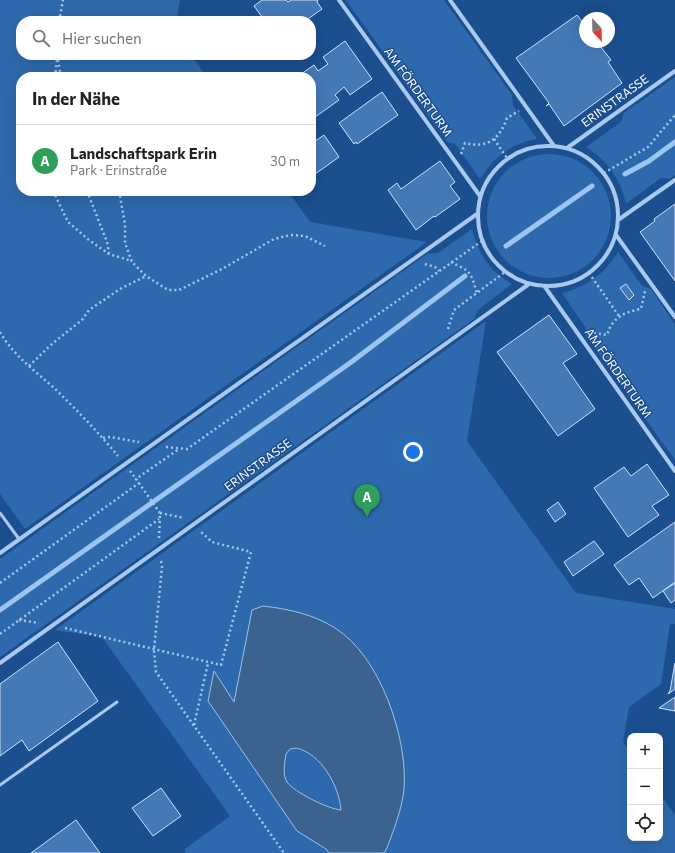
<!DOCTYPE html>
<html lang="de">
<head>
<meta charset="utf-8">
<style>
	body { margin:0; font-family:Commissioner,sans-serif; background:#f2f2f2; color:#222 }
	.controls { position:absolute; right:12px; bottom:12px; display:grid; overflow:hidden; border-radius:8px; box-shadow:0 4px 16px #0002 }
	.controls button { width:36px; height:36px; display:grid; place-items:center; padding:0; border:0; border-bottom:1px solid #e0e0e0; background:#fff; color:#222; font:20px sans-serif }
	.compass { position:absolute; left:579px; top:12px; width:36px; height:36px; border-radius:50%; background:#fff; box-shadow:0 4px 16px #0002; rotate:158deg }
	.you { position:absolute; left:413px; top:452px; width:14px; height:14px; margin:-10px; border:3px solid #fff; border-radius:50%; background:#1a73e8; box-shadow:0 0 0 6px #1a73e833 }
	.badge { display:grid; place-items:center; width:26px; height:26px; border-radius:50%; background:#857141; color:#fff; font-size:13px; font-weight:700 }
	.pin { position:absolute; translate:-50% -33px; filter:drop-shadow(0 1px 2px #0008) }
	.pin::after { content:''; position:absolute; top:21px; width:14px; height:12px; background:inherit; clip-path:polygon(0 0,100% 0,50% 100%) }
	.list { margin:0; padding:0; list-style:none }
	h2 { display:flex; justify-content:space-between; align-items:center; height:52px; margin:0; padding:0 16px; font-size:17px }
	h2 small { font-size:13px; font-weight:400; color:#767676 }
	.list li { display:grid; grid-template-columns:26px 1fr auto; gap:12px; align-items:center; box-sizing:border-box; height:72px; padding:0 16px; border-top:1px solid #e0e0e0 }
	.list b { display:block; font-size:15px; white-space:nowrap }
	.list p { margin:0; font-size:13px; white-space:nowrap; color:#767676 }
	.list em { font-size:13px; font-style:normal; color:#767676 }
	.icon { flex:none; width:22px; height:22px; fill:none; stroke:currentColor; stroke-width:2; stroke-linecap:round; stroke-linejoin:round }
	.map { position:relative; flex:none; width:675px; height:853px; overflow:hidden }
	.search { position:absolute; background:#fff; box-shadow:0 4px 16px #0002; left:16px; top:16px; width:300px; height:44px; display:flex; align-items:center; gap:10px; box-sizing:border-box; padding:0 14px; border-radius:16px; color:#767676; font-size:15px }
	.panel { position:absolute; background:#fff; box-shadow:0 4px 16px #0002; left:16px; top:72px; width:300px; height:124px; border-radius:16px }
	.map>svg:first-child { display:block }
	.green { fill:#2e69ad }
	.water { fill:#3c6290; stroke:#9cc4f0; fill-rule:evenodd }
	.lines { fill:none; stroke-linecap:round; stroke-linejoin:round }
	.stream { stroke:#9cc4f0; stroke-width:5 }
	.building { fill:#4478b7; stroke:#cfe3fa }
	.path { stroke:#a9c9ee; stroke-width:2.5; stroke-dasharray:2 3; stroke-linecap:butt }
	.service { stroke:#a9c9ee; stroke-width:3 }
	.minor { stroke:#a9c9ee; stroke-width:4 }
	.labels { text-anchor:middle; stroke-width:3; stroke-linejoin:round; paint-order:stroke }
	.street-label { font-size:12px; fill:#fff; stroke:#1b4f8f }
</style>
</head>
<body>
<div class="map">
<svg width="675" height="853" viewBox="0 0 675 853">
	<rect width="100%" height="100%" fill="#1b4f8f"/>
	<g class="green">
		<polygon points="0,0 180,0 176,21 21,21 21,55 191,55 207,77 21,77 21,191 288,191 310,222 427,242 25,529 0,494"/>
		<path d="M346,0H444L512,95L513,105L537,139C510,144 495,156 480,179L455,144L447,142Z"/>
		<path d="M675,77V175L669,179L661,178L626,204C620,177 608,162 586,147L621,122L624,113Z"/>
		<circle cx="549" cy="216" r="62"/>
		<path d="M472,229C478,254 490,271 512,284L478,310L474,319L0,657V559L427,254L438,253Z"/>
		<path d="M618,252L642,286L651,289L675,324V460L586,336V328L562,293C586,287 605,274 618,252Z"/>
		<polygon points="486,321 467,441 576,593 675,609 675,624 670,624 661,684 629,707 623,742 630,751 630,838 660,838 660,794 675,815 675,853 185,853 185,849 230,816 102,637 55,630"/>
	</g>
	<path class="water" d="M263,606C288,609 313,614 335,628C380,656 408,738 404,789C402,809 394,829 387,848L384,853H329L326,849L297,831L208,701L214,671L234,702L252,610ZM296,748C321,753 339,786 341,810C328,809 294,792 287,782C282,775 285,761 286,754L290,749Z"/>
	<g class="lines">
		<g class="stream">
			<polyline points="625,174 649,161 675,142"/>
			<polyline points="506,246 592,186"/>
			<polyline points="0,610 350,363 465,276"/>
		</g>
	</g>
	<g class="building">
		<polygon points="262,0 286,0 288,2 291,0 318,0 317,2 322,9 305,21 265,21 254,6"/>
		<polygon points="577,15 585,25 585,42 597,42 611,60 608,62 622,83 564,126 549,104 546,106 549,103 516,58"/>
		<polygon points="345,41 372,79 350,95 344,87 335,95 339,100 311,120 311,77 297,77 314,65 318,71 328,64 323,57"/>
		<polygon points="382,92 398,115 357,144 356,142 354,144 339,123"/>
		<polygon points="324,135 339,157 311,177 311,144"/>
		<polygon points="440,161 455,182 450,186 460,199 435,217 434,216 416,230 388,190 397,183 401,189"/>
		<polygon points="675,204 675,281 640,232 655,221 654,219"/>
		<polygon points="626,284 634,295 629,300 620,288"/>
		<polygon points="549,315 577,354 563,363 595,409 558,436 497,352"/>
		<polygon points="647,464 669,495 652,506 659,515 628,537 594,488 624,467 631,476"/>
		<polygon points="558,502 566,514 555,522 547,510"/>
		<polygon points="675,522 675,582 653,598 639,578 629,585 614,565"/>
		<polygon points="594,541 604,554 573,576 564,562"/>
		<polygon points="675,583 675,600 671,603 663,591"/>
		<polygon points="58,642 98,701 29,751 22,740 0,756 0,684"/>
		<polygon points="675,663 675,689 668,694 670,691"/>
		<polygon points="675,697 675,711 659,708"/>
		<polygon points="161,788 181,816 153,836 132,808"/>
		<polygon points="76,820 100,853 31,853"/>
	</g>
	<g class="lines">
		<g class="path">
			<polyline points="59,21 63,0"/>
			<polyline points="57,55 61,77"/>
			<polyline points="55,77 57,60"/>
			<polyline points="494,139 507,158"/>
			<path d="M461,154L465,143C488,149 500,138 507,118L519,111"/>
			<polyline points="604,173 648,147 675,115"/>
			<polyline points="53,191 68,222 89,240 109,254 132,261"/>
			<polyline points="87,191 107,242 109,253"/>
			<polyline points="119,191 125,224 125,243 132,262 146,276 168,290 179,290 222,269 274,239 291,235 305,236 325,246"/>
			<path d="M451,262C456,265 462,267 466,270C473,275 474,285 477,293"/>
			<polyline points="425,264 435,267 439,271"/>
			<polyline points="589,273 619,316"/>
			<polyline points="448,329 454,310 505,272"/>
			<path d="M0,332C13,355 34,370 53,387C76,409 98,432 118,456"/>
			<path d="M589,332L607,335C612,318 624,312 641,309L645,291"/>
			<polyline points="29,366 53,343 82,320 89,310 120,289 146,276"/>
			<polyline points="103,438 110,437 139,442"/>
			<polyline points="166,447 187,449 482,241"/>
			<polyline points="130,471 136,479"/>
			<polyline points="160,513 184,518"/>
			<polyline points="159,538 160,513 136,479 179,449"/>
			<polyline points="161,561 162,567 154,650 156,672 284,853"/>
			<polyline points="0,583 139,483"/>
			<polyline points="19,620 39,623"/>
			<polyline points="65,628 221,665 251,552 212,542 200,531"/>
			<polyline points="0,634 159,519"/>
			<polyline points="194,725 208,663"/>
		</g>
		<g class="service">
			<polyline points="0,513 19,539"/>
			<polyline points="0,785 117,702"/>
		</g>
		<g class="minor">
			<polyline points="339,0 480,196"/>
			<polyline points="450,0 554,146"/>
			<circle cx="548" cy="216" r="70"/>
			<polyline points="567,148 675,71"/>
			<polyline points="618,220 675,180"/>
			<polyline points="616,235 675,317"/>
			<polyline points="545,287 675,471"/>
			<polyline points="0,553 477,214"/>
			<polyline points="0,663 529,284"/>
		</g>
	</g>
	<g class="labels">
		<g class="street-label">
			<text transform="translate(418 92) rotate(54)" y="4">AM FÖRDERTURM</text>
			<text transform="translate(615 101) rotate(-36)" y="4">ERINSTRASSE</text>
			<text transform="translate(618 373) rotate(55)" y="4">AM FÖRDERTURM</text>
			<text transform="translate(258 465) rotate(-36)" y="4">ERINSTRASSE</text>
		</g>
	</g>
</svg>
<div class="controls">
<button>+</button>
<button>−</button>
<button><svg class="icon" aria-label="locate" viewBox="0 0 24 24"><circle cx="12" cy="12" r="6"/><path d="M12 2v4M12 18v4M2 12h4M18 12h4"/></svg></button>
</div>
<svg class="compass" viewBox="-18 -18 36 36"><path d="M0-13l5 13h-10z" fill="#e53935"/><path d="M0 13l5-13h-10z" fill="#767676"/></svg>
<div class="you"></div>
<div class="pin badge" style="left:367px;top:517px;background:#2e9e5b">A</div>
<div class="search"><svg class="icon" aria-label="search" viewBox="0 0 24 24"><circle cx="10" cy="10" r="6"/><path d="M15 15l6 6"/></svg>Hier suchen</div>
<section class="panel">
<h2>In der Nähe<small></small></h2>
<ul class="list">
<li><span class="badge" style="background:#2e9e5b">A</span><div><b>Landschaftspark Erin</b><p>Park · Erinstraße</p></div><em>30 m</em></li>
</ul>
</section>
</div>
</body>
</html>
